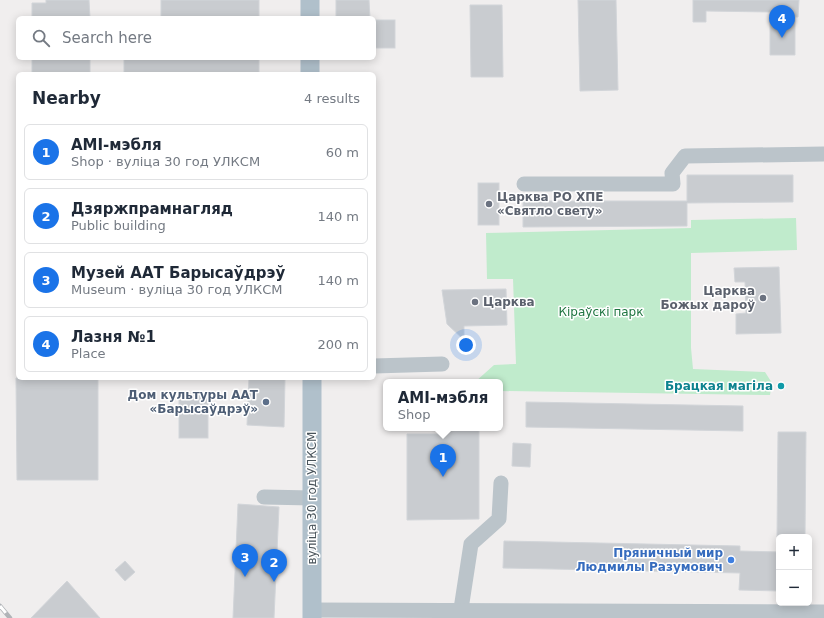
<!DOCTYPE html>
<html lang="en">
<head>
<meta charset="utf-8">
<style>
	body { margin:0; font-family:"DejaVu Sans",sans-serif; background:#f6f6f7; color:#1f2937 }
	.controls { position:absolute; right:12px; bottom:12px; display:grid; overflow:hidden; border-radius:6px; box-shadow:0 2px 10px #0003 }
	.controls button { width:36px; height:36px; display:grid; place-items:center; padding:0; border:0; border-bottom:1px solid #e0e1e3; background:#fff; color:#1f2937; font:20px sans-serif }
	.you { position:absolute; left:466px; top:345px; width:14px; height:14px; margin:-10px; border:3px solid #fff; border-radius:50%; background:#1a73e8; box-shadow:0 0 0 6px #1a73e833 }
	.badge { display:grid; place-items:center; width:26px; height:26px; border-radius:50%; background:#1a73e8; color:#fff; font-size:13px; font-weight:700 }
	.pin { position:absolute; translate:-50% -33px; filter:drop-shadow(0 1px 2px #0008) }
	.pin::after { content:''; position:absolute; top:21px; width:14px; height:12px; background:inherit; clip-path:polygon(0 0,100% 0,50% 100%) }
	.popup { position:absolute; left:383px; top:379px; width:120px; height:52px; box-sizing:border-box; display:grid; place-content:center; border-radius:6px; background:#fff; filter:drop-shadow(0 1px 3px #0005); font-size:13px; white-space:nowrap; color:#747a83 }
	.popup b { font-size:15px; color:#1f2937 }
	.popup::after { content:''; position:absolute; left:50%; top:100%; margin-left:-8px; border:8px solid transparent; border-top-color:#fff }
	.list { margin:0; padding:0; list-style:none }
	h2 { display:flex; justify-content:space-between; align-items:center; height:52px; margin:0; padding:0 16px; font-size:17px }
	h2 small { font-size:13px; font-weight:400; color:#747a83 }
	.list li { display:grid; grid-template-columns:26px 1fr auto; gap:12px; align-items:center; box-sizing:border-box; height:56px; margin:0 8px 8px; padding:0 8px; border:1px solid #e0e1e3; border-radius:6px }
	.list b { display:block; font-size:15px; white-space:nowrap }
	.list p { margin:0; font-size:13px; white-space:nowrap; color:#747a83 }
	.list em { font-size:13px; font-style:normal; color:#747a83 }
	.icon { flex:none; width:22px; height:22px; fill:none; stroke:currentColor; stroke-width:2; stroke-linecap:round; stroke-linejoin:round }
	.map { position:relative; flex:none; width:824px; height:618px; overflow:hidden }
	.search { position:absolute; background:#fff; box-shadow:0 2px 10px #0003; left:16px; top:16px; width:360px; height:44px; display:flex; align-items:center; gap:10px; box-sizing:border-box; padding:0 14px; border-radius:6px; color:#747a83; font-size:15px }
	.panel { position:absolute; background:#fff; box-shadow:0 2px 10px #0003; left:16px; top:72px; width:360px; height:308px; border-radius:6px }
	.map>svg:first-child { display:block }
	.green { fill:#c0ebcc }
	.building { fill:#c9ccd0; stroke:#d2d5d9 }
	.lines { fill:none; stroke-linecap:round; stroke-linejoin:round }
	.minor { stroke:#bbc4ca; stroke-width:15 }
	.major { stroke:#b0c0cb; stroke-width:19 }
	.rail-casing { stroke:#b1b4b8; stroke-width:4.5 }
	.rail { stroke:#fff; stroke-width:3; stroke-dasharray:9; stroke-linecap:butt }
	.worship-dot { fill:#6b7280; stroke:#fff; stroke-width:1.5 }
	.culture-dot { fill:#0f9aa8; stroke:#fff; stroke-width:1.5 }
	.service-dot { fill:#5c6f8a; stroke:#fff; stroke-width:1.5 }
	.shop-dot { fill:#3f7fe0; stroke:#fff; stroke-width:1.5 }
	.labels { text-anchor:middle; stroke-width:3; stroke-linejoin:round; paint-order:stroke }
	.worship-label { font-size:12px; font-weight:bold; fill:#5b616d; stroke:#fff; text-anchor:start }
	.park-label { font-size:12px; fill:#1f7541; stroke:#fff }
	.culture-label { font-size:12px; font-weight:bold; fill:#0d838f; stroke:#fff; text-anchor:end }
	.service-label { font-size:12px; font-weight:bold; fill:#4e5e75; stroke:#fff; text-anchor:end }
	.street-label { font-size:12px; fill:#48535a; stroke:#fff }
	.shop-label { font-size:12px; font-weight:bold; fill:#366cbe; stroke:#fff; text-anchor:end }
</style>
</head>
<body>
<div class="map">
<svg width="824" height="618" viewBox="0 0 824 618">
	<rect width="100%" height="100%" fill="#f0eeee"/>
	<polygon class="green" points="796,218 797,250 691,253 691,348 693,369 765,372 772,383 770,395 500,391 500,382 475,382 494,365 516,364 513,279 487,279 486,233 691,228 691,220"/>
	<g class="building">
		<polygon points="46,0 89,0 90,18 32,18 32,3 46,3"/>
		<rect x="161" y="0" width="98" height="18"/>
		<polygon points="336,0 369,0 370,18 336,18"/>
		<polygon points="578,0 616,0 618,90 580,91"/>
		<polygon points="693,0 799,0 798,17 795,17 795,55 770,55 770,12 706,11 706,22 693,22"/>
		<polygon points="470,5 502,5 503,77 471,77"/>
		<rect x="374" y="20" width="21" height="28"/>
		<rect x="32" y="58" width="58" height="16"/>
		<rect x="124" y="58" width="135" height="16"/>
		<polygon points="687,175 793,175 793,202 687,203 687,226 523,227 523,201 687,201"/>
		<rect x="478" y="183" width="21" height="42"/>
		<polygon points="779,267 781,333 736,334 736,314 746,313 745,282 735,282 734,268"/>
		<polygon points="506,289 507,325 464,326 464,340 447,324 442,290"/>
		<polygon points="16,378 98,378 98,480 17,480"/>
		<polygon points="249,378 285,378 284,427 247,425"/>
		<rect x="179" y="394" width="29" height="44"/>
		<polygon points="526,402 743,406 743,431 526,427"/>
		<polygon points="441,428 479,428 479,519 407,520 407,434 441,434"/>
		<polygon points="778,432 806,432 805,537 777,537"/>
		<polygon points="513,443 531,444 530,467 512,466"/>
		<polygon points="238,504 279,507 274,618 233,618"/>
		<polygon points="504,541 740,546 740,551 779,552 779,591 739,590 740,573 503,568"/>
		<polygon points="125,561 135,572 125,581 115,570"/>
		<polygon points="67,581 100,618 31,618"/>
	</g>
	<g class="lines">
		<g class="minor">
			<polyline points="524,184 673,184 672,173 685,156 824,154"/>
			<polyline points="374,366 442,364"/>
			<polyline points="264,497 312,498"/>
			<polyline points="461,609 471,544 499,519 501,483"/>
			<polyline points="313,610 824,612"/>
		</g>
		<g class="major">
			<polyline points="310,0 310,18"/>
			<polyline points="310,58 310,74"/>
			<polyline points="312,618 312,378"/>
		</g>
		<defs>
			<polyline id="rail" points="0,606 10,618"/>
		</defs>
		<use href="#rail" class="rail-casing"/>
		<use href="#rail" class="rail"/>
	</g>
	<g class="worship-dot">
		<circle cx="489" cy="204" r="4"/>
		<circle cx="763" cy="298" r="4"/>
		<circle cx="475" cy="302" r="4"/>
	</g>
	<circle class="culture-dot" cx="781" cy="386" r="4"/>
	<circle class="service-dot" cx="266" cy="402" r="4"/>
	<circle class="shop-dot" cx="731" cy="560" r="4"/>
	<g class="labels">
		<g class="worship-label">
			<text x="497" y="201">Царква РО ХПЕ<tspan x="497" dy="14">«Святло свету»</tspan></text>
			<text x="755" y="295" text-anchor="end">Царква<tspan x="755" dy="14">Божых дароў</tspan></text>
			<text x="483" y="306">Царква</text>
		</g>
		<g class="park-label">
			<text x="601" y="316">Кіраўскі парк</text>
		</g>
		<g class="culture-label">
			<text x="773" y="390">Брацкая магіла</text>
		</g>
		<g class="service-label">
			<text x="258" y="399">Дом культуры ААТ<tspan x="258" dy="14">«Барысаўдрэў»</tspan></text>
		</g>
		<g class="street-label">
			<text transform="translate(312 498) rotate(-90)" y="4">вуліца 30 год УЛКСМ</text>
		</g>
		<g class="shop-label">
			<text x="723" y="557">Пряничный мир<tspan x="723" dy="14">Людмилы Разумович</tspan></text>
		</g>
	</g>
</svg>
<div class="controls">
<button>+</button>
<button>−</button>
</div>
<div class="you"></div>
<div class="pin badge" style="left:443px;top:477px">1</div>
<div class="popup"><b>AMI-мэбля</b>Shop</div>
<div class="pin badge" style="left:274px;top:582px">2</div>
<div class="pin badge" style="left:245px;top:577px">3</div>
<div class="pin badge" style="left:782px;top:38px">4</div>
<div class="search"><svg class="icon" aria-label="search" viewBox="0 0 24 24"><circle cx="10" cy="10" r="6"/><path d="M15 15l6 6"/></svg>Search here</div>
<section class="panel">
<h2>Nearby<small>4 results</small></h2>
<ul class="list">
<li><span class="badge">1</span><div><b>AMI-мэбля</b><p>Shop · вуліца 30 год УЛКСМ</p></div><em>60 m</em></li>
<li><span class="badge">2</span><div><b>Дзяржпрамнагляд</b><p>Public building</p></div><em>140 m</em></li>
<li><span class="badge">3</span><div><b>Музей ААТ Барысаўдрэў</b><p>Museum · вуліца 30 год УЛКСМ</p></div><em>140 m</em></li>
<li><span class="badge">4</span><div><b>Лазня №1</b><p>Place</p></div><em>200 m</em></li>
</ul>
</section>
</div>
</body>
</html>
